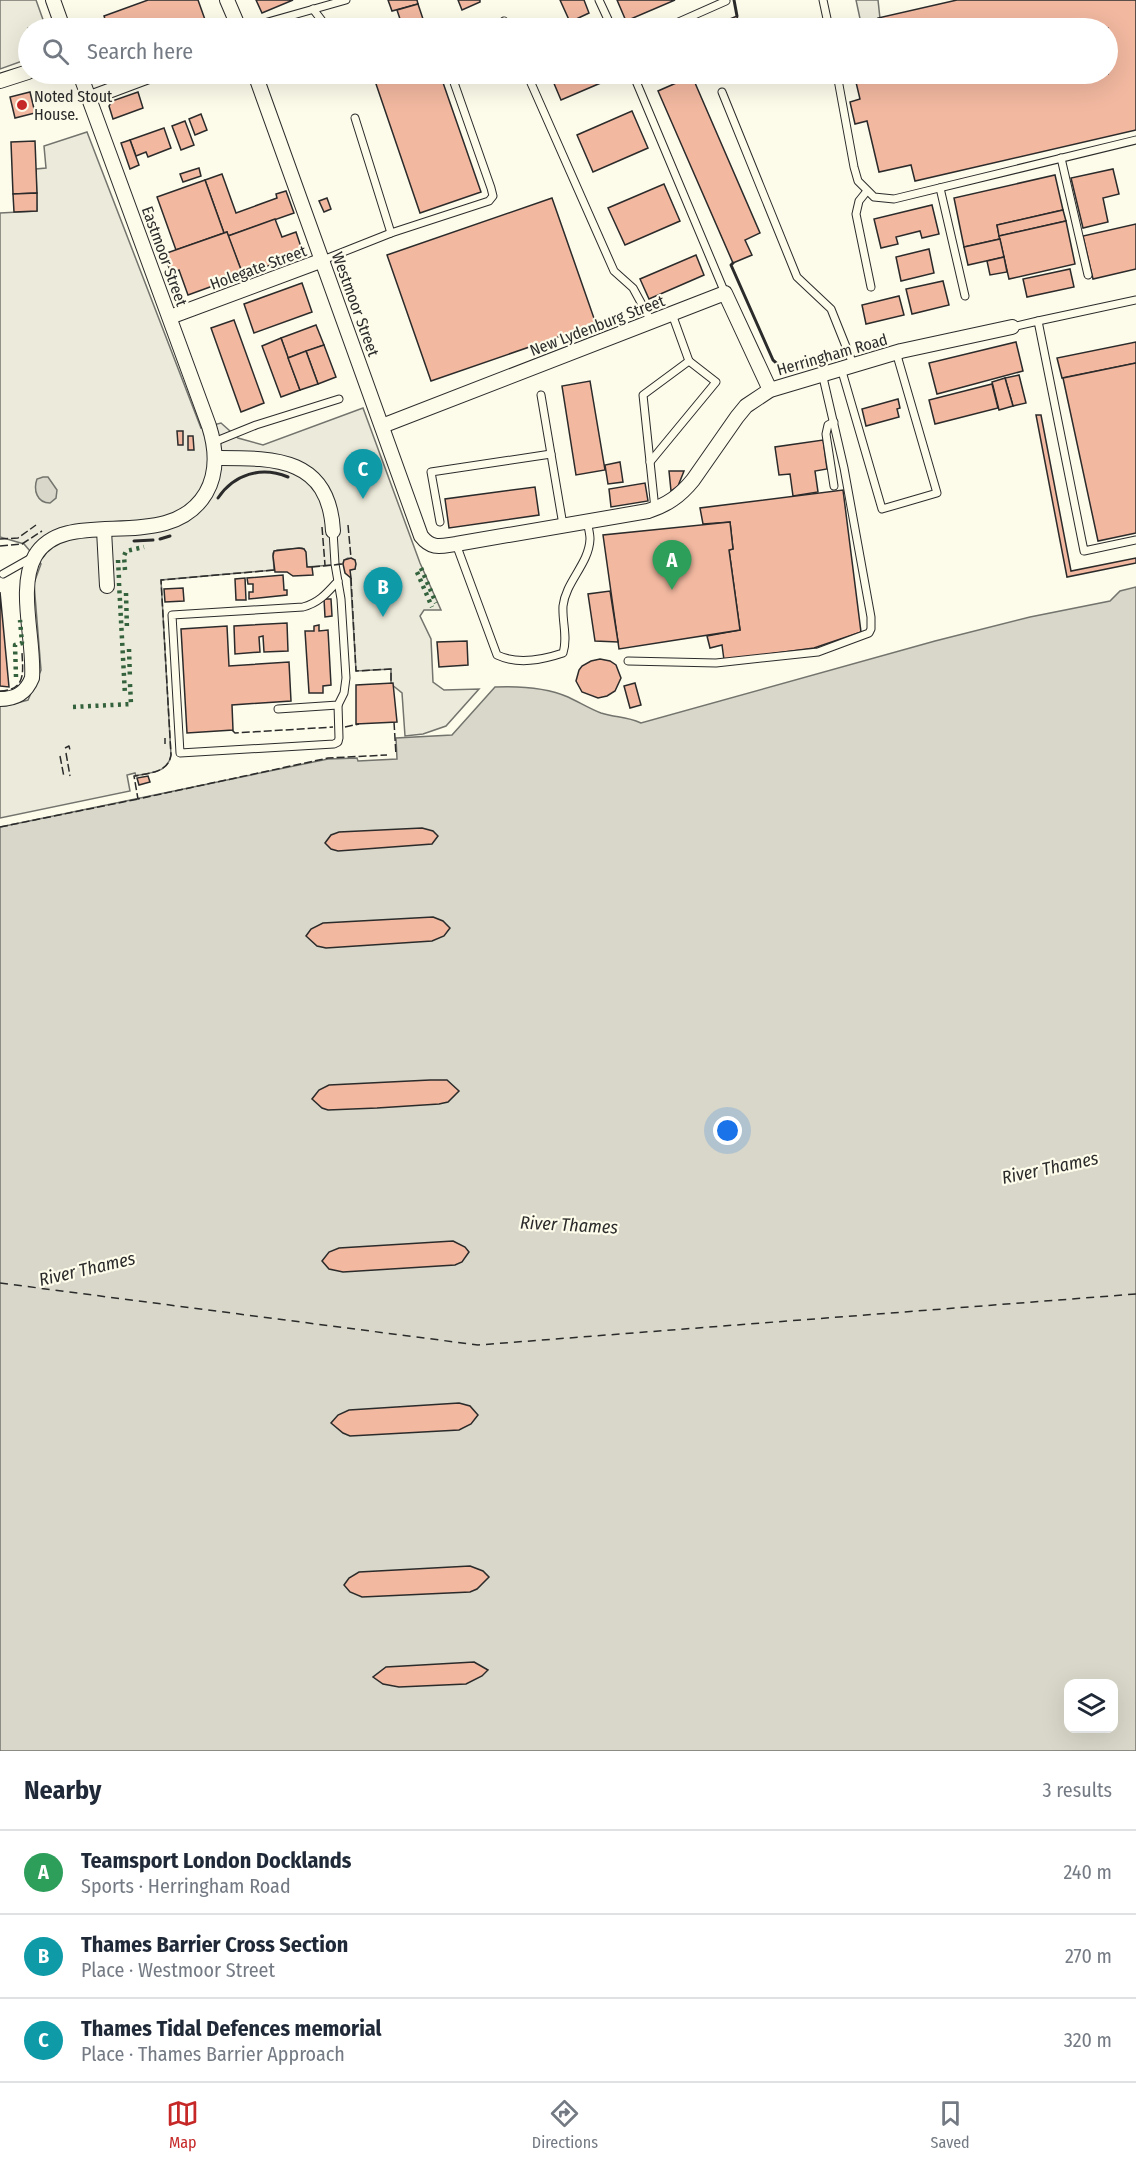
<!DOCTYPE html>
<html lang="en">
<head>
<meta charset="utf-8">
<style>
	body { margin:0; font-family:"Fira Sans Condensed",sans-serif; background:#f6f6f7; color:#1f2937 }
	.controls { position:absolute; right:18px; bottom:18px; display:grid; overflow:hidden; border-radius:12px; box-shadow:0 6px 24px #0002 }
	.controls button { width:54px; height:54px; display:grid; place-items:center; padding:0; border:0; border-bottom:2px solid #e0e1e3; background:#fff; color:#1f2937; font:30px sans-serif }
	.you { position:absolute; left:728px; top:1131px; width:21px; height:21px; margin:-15px; border:4px solid #fff; border-radius:50%; background:#1a73e8; box-shadow:0 0 0 9px #1a73e833 }
	.badge { display:grid; place-items:center; width:39px; height:39px; border-radius:50%; background:#c62828; color:#fff; font-size:20px; font-weight:700 }
	.pin { position:absolute; translate:-50% -50px; filter:drop-shadow(0 2px 3px #0008) }
	.pin::after { content:''; position:absolute; top:32px; width:21px; height:18px; background:inherit; clip-path:polygon(0 0,100% 0,50% 100%) }
	.list { margin:0; padding:0; list-style:none }
	h2 { display:flex; justify-content:space-between; align-items:center; height:78px; margin:0; padding:0 24px; font-size:26px }
	h2 small { font-size:20px; font-weight:400; color:#747a83 }
	.list li { display:grid; grid-template-columns:39px 1fr auto; gap:18px; align-items:center; box-sizing:border-box; height:84px; padding:0 24px; border-top:2px solid #e0e1e3 }
	.list b { display:block; font-size:22px; white-space:nowrap }
	.list p { margin:0; font-size:20px; white-space:nowrap; color:#747a83 }
	.list em { font-size:20px; font-style:normal; color:#747a83 }
	.icon { flex:none; width:33px; height:33px; fill:none; stroke:currentColor; stroke-width:2; stroke-linecap:round; stroke-linejoin:round }
	.map { position:relative; flex:none; width:1136px; height:1751px; overflow:hidden }
	.search { position:absolute; background:#fff; box-shadow:0 6px 24px #0002; left:18px; right:18px; top:18px; height:66px; display:flex; align-items:center; gap:15px; box-sizing:border-box; padding:0 21px; border-radius:33px; color:#747a83; font-size:22px }
	.sheet { height:330px; background:#fff }
	nav { display:flex; justify-content:space-around; align-items:center; box-sizing:border-box; height:84px; border-top:2px solid #e0e1e3; background:#fff; font-size:16px; color:#747a83 }
	nav a { display:grid; justify-items:center; gap:3px }
	nav .on { color:#c62828 }
	.map>svg:first-child { display:block }
	.green { fill:#ecebdb; stroke:#74746e; stroke-width:1.5 }
	.water { fill:#d8d7c9; stroke:#74746e; stroke-width:1.5; fill-rule:evenodd }
	.lines { fill:none; stroke-linecap:round; stroke-linejoin:round }
	.ferry { stroke:#2b2b2b; stroke-width:1.5; stroke-dasharray:8 6; stroke-linecap:butt }
	.building { fill:#f2b8a0; stroke:#2b2b2b; stroke-width:1.5 }
	.service-casing { stroke:#2b2b2b; stroke-width:9 }
	.minor-casing { stroke:#2b2b2b; stroke-width:16 }
	.service { stroke:#fdfbea; stroke-width:7 }
	.minor { stroke:#fdfbea; stroke-width:14 }
	.hedge { stroke:#34623c; stroke-width:4.5; stroke-dasharray:3 4.5; stroke-linecap:butt }
	.fence { stroke:#2b2b2b; stroke-width:1.5; stroke-dasharray:8 3; stroke-linecap:butt }
	.wall { stroke:#2b2b2b; stroke-width:3 }
	.poi-dot { fill:#c62828; stroke:#fdfbea; stroke-width:2 }
	.labels { text-anchor:middle; stroke-width:4.5; stroke-linejoin:round; paint-order:stroke }
	.poi-label { font-size:16px; fill:#2b2b2b; stroke:#fdfbea; text-anchor:start }
	.street-label { font-size:16px; fill:#2b2b2b; stroke:#fdfbea }
	.water-label { font-size:18px; font-style:italic; fill:#2b2b2b; stroke:#fdfbea }
</style>
</head>
<body>
<div class="map">
<svg width="1136" height="1751" viewBox="0 0 1136 1751">
	<rect width="100%" height="100%" fill="#fdfbea"/>
	<g class="green">
		<polygon points="0,0 36,0 46,28 28,28 28,59 0,69"/>
		<polygon points="856,0 878,0 881,28 862,28"/>
		<path d="M87,132L201,428L221,423L238,438L263,445L363,408L420,563L441,610H424L420,616L431,639L433,682L444,690L479,689L446,726L423,734L405,736L402,693L391,684V669L356,671L350,570L355,569V560L348,558L344,560L343,564L307,567L304,549L302,548L277,550L273,553L274,570L161,580L171,755C168,773 151,772 136,776L135,773L127,775L130,791L0,818V706H5L28,700L41,670L34,583L41,564L24,544L0,537V213L37,211L36,169L46,168L44,146Z"/>
	</g>
	<g class="water">
		<path d="M43,477H48L57,490L56,498L50,503C37,503 33,490 37,479Z"/>
		<path d="M1136,587V1751H0V827L328,759L357,758L358,761L397,759L396,738L452,735L495,687C519,686 545,687 568,697C579,702 590,709 601,713C617,718 625,716 641,723L935,641L1030,617L1110,601L1120,591ZM1068,1684H1114V1728H1068Z"/>
	</g>
	<g class="lines">
		<polyline class="ferry" points="0,1283 478,1345 1136,1294"/>
	</g>
	<g class="building">
		<polygon points="148,0 198,0 208,28 108,28 104,16"/>
		<polygon points="256,0 293,0 262,13"/>
		<polygon points="388,0 417,0 418,4 392,11"/>
		<polygon points="458,0 480,0 480,2 462,10"/>
		<polygon points="560,0 584,0 589,13 570,22"/>
		<polygon points="617,0 675,0 626,21"/>
		<polygon points="957,0 1136,0 1136,130 915,181 911,165 879,172 867,121 855,124 850,102 860,99 854,74 1108,74 1108,28 881,28 878,18"/>
		<polygon points="418,4 426,28 403,28 397,10"/>
		<polygon points="737,16 740,28 708,28"/>
		<polygon points="397,74 440,74 481,192 420,213 375,81"/>
		<polygon points="550,74 616,74 617,76 561,100"/>
		<polygon points="649,74 673,74 653,82"/>
		<polygon points="692,76 760,233 745,240 752,255 733,263 658,91"/>
		<polygon points="30,92 35,113 15,118 10,97"/>
		<polygon points="138,92 143,108 113,119 109,106 112,101"/>
		<polygon points="632,111 648,148 593,172 577,135"/>
		<polygon points="201,114 207,130 195,135 189,119"/>
		<polygon points="185,121 194,145 181,150 172,126"/>
		<polygon points="164,128 171,148 148,157 146,152 136,156 130,140"/>
		<polygon points="130,140 139,165 130,169 121,143"/>
		<polygon points="35,141 37,193 13,194 11,142"/>
		<polygon points="199,168 201,176 183,182 180,174"/>
		<polygon points="1113,169 1119,194 1103,198 1108,222 1083,228 1071,178"/>
		<polygon points="222,174 236,213 277,198 276,194 286,191 294,213 228,236 227,232 224,233 205,180"/>
		<polygon points="1055,175 1063,210 997,225 1000,239 964,247 954,198"/>
		<polygon points="205,180 224,233 176,250 157,197"/>
		<polygon points="664,184 680,221 625,245 608,208"/>
		<polygon points="37,193 37,211 14,212 13,194"/>
		<polygon points="327,198 331,209 324,212 319,201"/>
		<polygon points="552,198 596,324 431,381 387,255"/>
		<polygon points="932,205 939,234 922,238 920,231 896,237 898,244 881,248 874,219"/>
		<polygon points="1063,210 1066,221 999,236 997,225"/>
		<polygon points="275,219 282,237 296,232 303,253 243,275 228,236"/>
		<polygon points="1066,221 1075,264 1009,279 999,236"/>
		<polygon points="1136,224 1136,269 1093,279 1083,236"/>
		<polygon points="227,232 243,275 188,295 179,270 171,273 164,254"/>
		<polygon points="1000,239 1004,257 968,265 964,247"/>
		<polygon points="929,249 934,273 901,281 896,257"/>
		<polygon points="696,255 704,275 649,299 640,279"/>
		<polygon points="1004,257 1007,272 990,275 987,261"/>
		<polygon points="1070,269 1074,287 1027,297 1023,279"/>
		<polygon points="943,281 949,305 912,314 906,289"/>
		<polygon points="302,283 312,312 254,333 244,304"/>
		<polygon points="899,296 904,315 866,324 862,305"/>
		<polygon points="234,320 264,403 241,412 211,328"/>
		<polygon points="316,325 324,345 288,358 281,338"/>
		<polygon points="281,338 300,390 281,397 262,346"/>
		<polygon points="1016,342 1023,371 937,394 929,363"/>
		<polygon points="1136,342 1136,363 1062,378 1057,358"/>
		<polygon points="324,345 336,377 318,384 306,351"/>
		<polygon points="306,351 318,384 300,390 288,358"/>
		<polygon points="1136,363 1136,533 1098,541 1063,378"/>
		<polygon points="1019,375 1026,403 1013,406 1005,378"/>
		<polygon points="1005,378 1013,406 999,410 992,382"/>
		<polygon points="590,381 605,470 576,475 562,386"/>
		<polygon points="992,384 998,408 935,424 929,400"/>
		<polygon points="898,399 900,408 897,409 899,417 866,426 862,409"/>
		<polygon points="1036,415 1041,415 1071,571 1136,558 1136,563 1067,577"/>
		<polygon points="177,431 183,431 183,445 178,445"/>
		<polygon points="188,436 193,436 194,450 188,450"/>
		<polygon points="823,440 827,469 815,471 818,492 793,496 790,474 779,475 775,447"/>
		<polygon points="620,462 623,482 608,484 605,465"/>
		<polygon points="669,471 684,471 678,486 671,491"/>
		<polygon points="645,483 648,501 611,507 609,489"/>
		<polygon points="535,487 539,515 449,528 445,499"/>
		<polygon points="843,490 861,632 814,648 724,660 722,645 710,648 707,636 740,630 729,550 733,549 730,522 703,524 700,508"/>
		<polygon points="730,522 733,549 729,550 740,630 619,649 603,535"/>
		<polygon points="299,548 304,549 306,552 307,567 312,567 313,575 293,576 287,572 275,572 273,556 274,551"/>
		<polygon points="351,558 355,560 356,564 355,569 350,570 351,578 345,573 343,564 344,560"/>
		<polygon points="283,575 284,590 287,590 287,595 249,599 249,592 253,592 253,584 248,584 247,578"/>
		<polygon points="245,578 246,600 236,600 235,579"/>
		<polygon points="183,588 184,601 165,602 164,589"/>
		<polygon points="610,591 618,642 595,641 588,594"/>
		<polygon points="0,592 9,687 0,686"/>
		<polygon points="324,599 331,599 332,616 325,617"/>
		<polygon points="287,623 288,651 264,652 263,636 259,637 260,652 235,654 234,626"/>
		<polygon points="319,625 319,631 328,630 331,685 323,686 323,693 309,693 305,631 314,631 314,626"/>
		<polygon points="227,626 229,666 289,662 291,701 232,705 233,730 187,733 181,629"/>
		<polygon points="467,641 468,665 439,667 437,642"/>
		<polygon points="600,659 610,661 616,665 621,678 615,691 607,696 598,698 582,692 576,681 579,670 582,666 591,661"/>
		<polygon points="393,683 397,722 356,724 356,685"/>
		<polygon points="635,683 641,705 630,708 624,686"/>
		<polygon points="148,776 150,782 139,785 137,778"/>
		<polygon points="422,828 433,831 438,836 432,844 338,851 331,849 325,843 331,835 339,832"/>
		<polygon points="433,917 443,921 450,928 444,936 432,941 326,948 317,946 306,936 311,929 323,923"/>
		<polygon points="430,1080 447,1080 459,1091 448,1102 439,1104 377,1108 328,1110 322,1108 312,1099 319,1090 329,1085"/>
		<polygon points="453,1241 465,1247 469,1252 462,1262 455,1265 343,1272 329,1269 322,1261 329,1252 339,1248"/>
		<polygon points="459,1403 470,1406 478,1415 471,1424 459,1430 350,1436 343,1433 331,1423 338,1415 349,1410"/>
		<polygon points="470,1566 483,1571 489,1577 477,1589 470,1592 362,1597 350,1592 344,1585 349,1578 359,1572"/>
		<polygon points="474,1662 488,1670 482,1676 466,1684 399,1687 383,1684 373,1677 386,1667"/>
	</g>
	<g class="lines">
		<defs>
			<g id="service">
				<polyline points="599,0 612,28"/>
				<polyline points="823,0 829,28"/>
				<polyline points="313,9 326,26 332,28"/>
				<polyline points="504,21 507,28"/>
				<polyline points="247,28 346,0"/>
				<polyline points="665,28 726,1"/>
				<polyline points="527,74 614,271 633,288 651,321"/>
				<polyline points="633,74 725,293"/>
				<polyline points="837,74 854,167 858,181 874,197 894,199 1136,140"/>
				<polyline points="722,92 797,277 831,309 853,364"/>
				<polyline points="355,118 391,233"/>
				<polyline points="1061,158 1088,275"/>
				<polyline points="940,188 965,296"/>
				<polyline points="867,191 859,201 856,214 871,287"/>
				<polyline points="323,260 391,233 489,201 493,196 491,188 451,74"/>
				<polyline points="1038,321 1136,300"/>
				<polyline points="1012,327 1038,321 1084,551 1136,540"/>
				<polyline points="841,368 882,509 937,493 896,352"/>
				<polyline points="541,395 563,525"/>
				<polyline points="834,422 828,425 826,434 834,486"/>
				<polyline points="214,442 256,425 339,399"/>
				<polyline points="650,462 716,382 689,361"/>
				<polyline points="655,509 643,395 689,361 672,314"/>
				<polyline points="440,522 431,472 551,454"/>
				<path d="M456,544L497,655C518,665 542,660 563,653C568,637 562,622 563,606C566,581 589,564 590,539C590,533 588,527 587,521"/>
				<polyline points="3,574 33,557"/>
				<polyline points="628,661 716,663 818,652 869,633 871,629 871,617 844,468 822,373"/>
				<path d="M338,705L339,738L338,742L334,744L180,753L172,615L303,607C319,603 327,593 338,581"/>
				<polyline points="278,709 338,705 344,693 346,678 341,599 335,564 333,531"/>
			</g>
			<g id="minor">
				<polyline points="53,0 63,28"/>
				<polyline points="227,0 239,28"/>
				<path d="M255,74L421,536C432,550 441,546 456,544L648,511C667,505 680,496 693,480L737,417L746,406L770,390L901,351L1012,327"/>
				<polyline points="0,81 28,72"/>
				<polyline points="90,98 154,74"/>
				<polyline points="170,317 323,260"/>
				<polyline points="382,426 725,293 770,390"/>
				<path d="M215,458C273,458 329,456 333,531"/>
				<polyline points="104,530 107,586"/>
				<path d="M0,699C16,699 26,693 32,678C35,642 17,588 35,556C66,503 168,557 206,493C218,472 216,448 209,426L80,74"/>
			</g>
		</defs>
		<use href="#service" class="service-casing"/>
		<use href="#minor" class="minor-casing"/>
		<use href="#service" class="service"/>
		<use href="#minor" class="minor"/>
		<g class="hedge">
			<polyline points="118,560 119,579"/>
			<polyline points="421,568 436,603"/>
			<polyline points="125,570 124,556 126,551 144,547"/>
			<polyline points="417,572 432,607"/>
			<polyline points="119,583 125,695"/>
			<polyline points="126,593 127,630"/>
			<polyline points="129,649 130,679"/>
			<polyline points="16,677 15,645 22,643 20,620"/>
			<polyline points="73,707 131,704 130,684"/>
		</g>
		<g class="fence">
			<polyline points="348,525 351,558"/>
			<polyline points="322,527 325,565"/>
			<polyline points="0,539 18,538 36,525"/>
			<polyline points="0,546 22,544 42,531"/>
			<polyline points="312,567 343,564"/>
			<path d="M274,570L161,580L171,755C168,773 149,773 134,776L138,799L328,758L387,755"/>
			<polyline points="351,578 356,671 391,669 391,684"/>
			<path d="M0,691C26,690 23,673 22,653"/>
			<polyline points="394,722 396,755"/>
			<polyline points="345,727 359,724"/>
			<polyline points="232,730 235,733 333,727"/>
			<polyline points="165,738 165,744"/>
			<polyline points="65,748 69,746 70,750"/>
			<polyline points="66,753 70,776"/>
			<polyline points="60,756 64,777"/>
			<polyline points="0,827 138,799"/>
		</g>
		<g class="wall">
			<polyline points="734,0 737,16"/>
			<path d="M733,263L731,265L773,360C788,377 814,362 832,356"/>
			<path d="M218,498C234,474 261,466 288,477"/>
			<polyline points="160,539 170,536"/>
			<polyline points="134,541 153,540"/>
		</g>
	</g>
	<circle class="poi-dot" cx="22" cy="105" r="6"/>
	<g class="labels">
		<g class="poi-label">
			<text x="34" y="102">Noted Stout<tspan x="34" dy="18">House.</tspan></text>
		</g>
		<g class="street-label">
			<text transform="translate(165 256) rotate(70)" y="6">Eastmoor Street</text>
			<text transform="translate(258 267) rotate(-20)" y="6">Holegate Street</text>
			<text transform="translate(356 304) rotate(70)" y="6">Westmoor Street</text>
			<text transform="translate(597 325) rotate(-21)" y="6">New Lydenburg Street</text>
			<text transform="translate(832 354) rotate(-16)" y="6">Herringham Road</text>
		</g>
		<g class="water-label">
			<text transform="translate(1050 1168) rotate(-12)" y="6">River Thames</text>
			<text transform="translate(569 1225) rotate(3)" y="6">River Thames</text>
			<text transform="translate(87 1269) rotate(-13)" y="6">River Thames</text>
		</g>
	</g>
</svg>
<div class="controls">
<button><svg class="icon" aria-label="layers" viewBox="0 0 24 24"><path d="M12 4l9 5-9 5-9-5zM3 14l9 5 9-5"/></svg></button>
</div>
<div class="you"></div>
<div class="pin badge" style="left:672px;top:590px;background:#2e9e5b">A</div>
<div class="pin badge" style="left:383px;top:617px;background:#0f9aa8">B</div>
<div class="pin badge" style="left:363px;top:499px;background:#0f9aa8">C</div>
<div class="search"><svg class="icon" aria-label="search" viewBox="0 0 24 24"><circle cx="10" cy="10" r="6"/><path d="M15 15l6 6"/></svg>Search here</div>
</div>
<section class="sheet">
<h2>Nearby<small>3 results</small></h2>
<ul class="list">
<li><span class="badge" style="background:#2e9e5b">A</span><div><b>Teamsport London Docklands</b><p>Sports · Herringham Road</p></div><em>240 m</em></li>
<li><span class="badge" style="background:#0f9aa8">B</span><div><b>Thames Barrier Cross Section</b><p>Place · Westmoor Street</p></div><em>270 m</em></li>
<li><span class="badge" style="background:#0f9aa8">C</span><div><b>Thames Tidal Defences memorial</b><p>Place · Thames Barrier Approach</p></div><em>320 m</em></li>
</ul>
</section>
<nav>
<a class="on"><svg class="icon" aria-label="map" viewBox="0 0 24 24"><path d="M3 6l6-2 6 2 6-2v14l-6 2-6-2-6 2zM9 4v14M15 6v14"/></svg>Map</a>
<a><svg class="icon" aria-label="directions" viewBox="0 0 24 24"><path d="M12 3l9 9-9 9-9-9zM9 14v-3h6M13 9l2 2-2 2"/></svg>Directions</a>
<a><svg class="icon" aria-label="saved" viewBox="0 0 24 24"><path d="M7 4h10v16l-5-4-5 4z"/></svg>Saved</a>
</nav>
</body>
</html>
